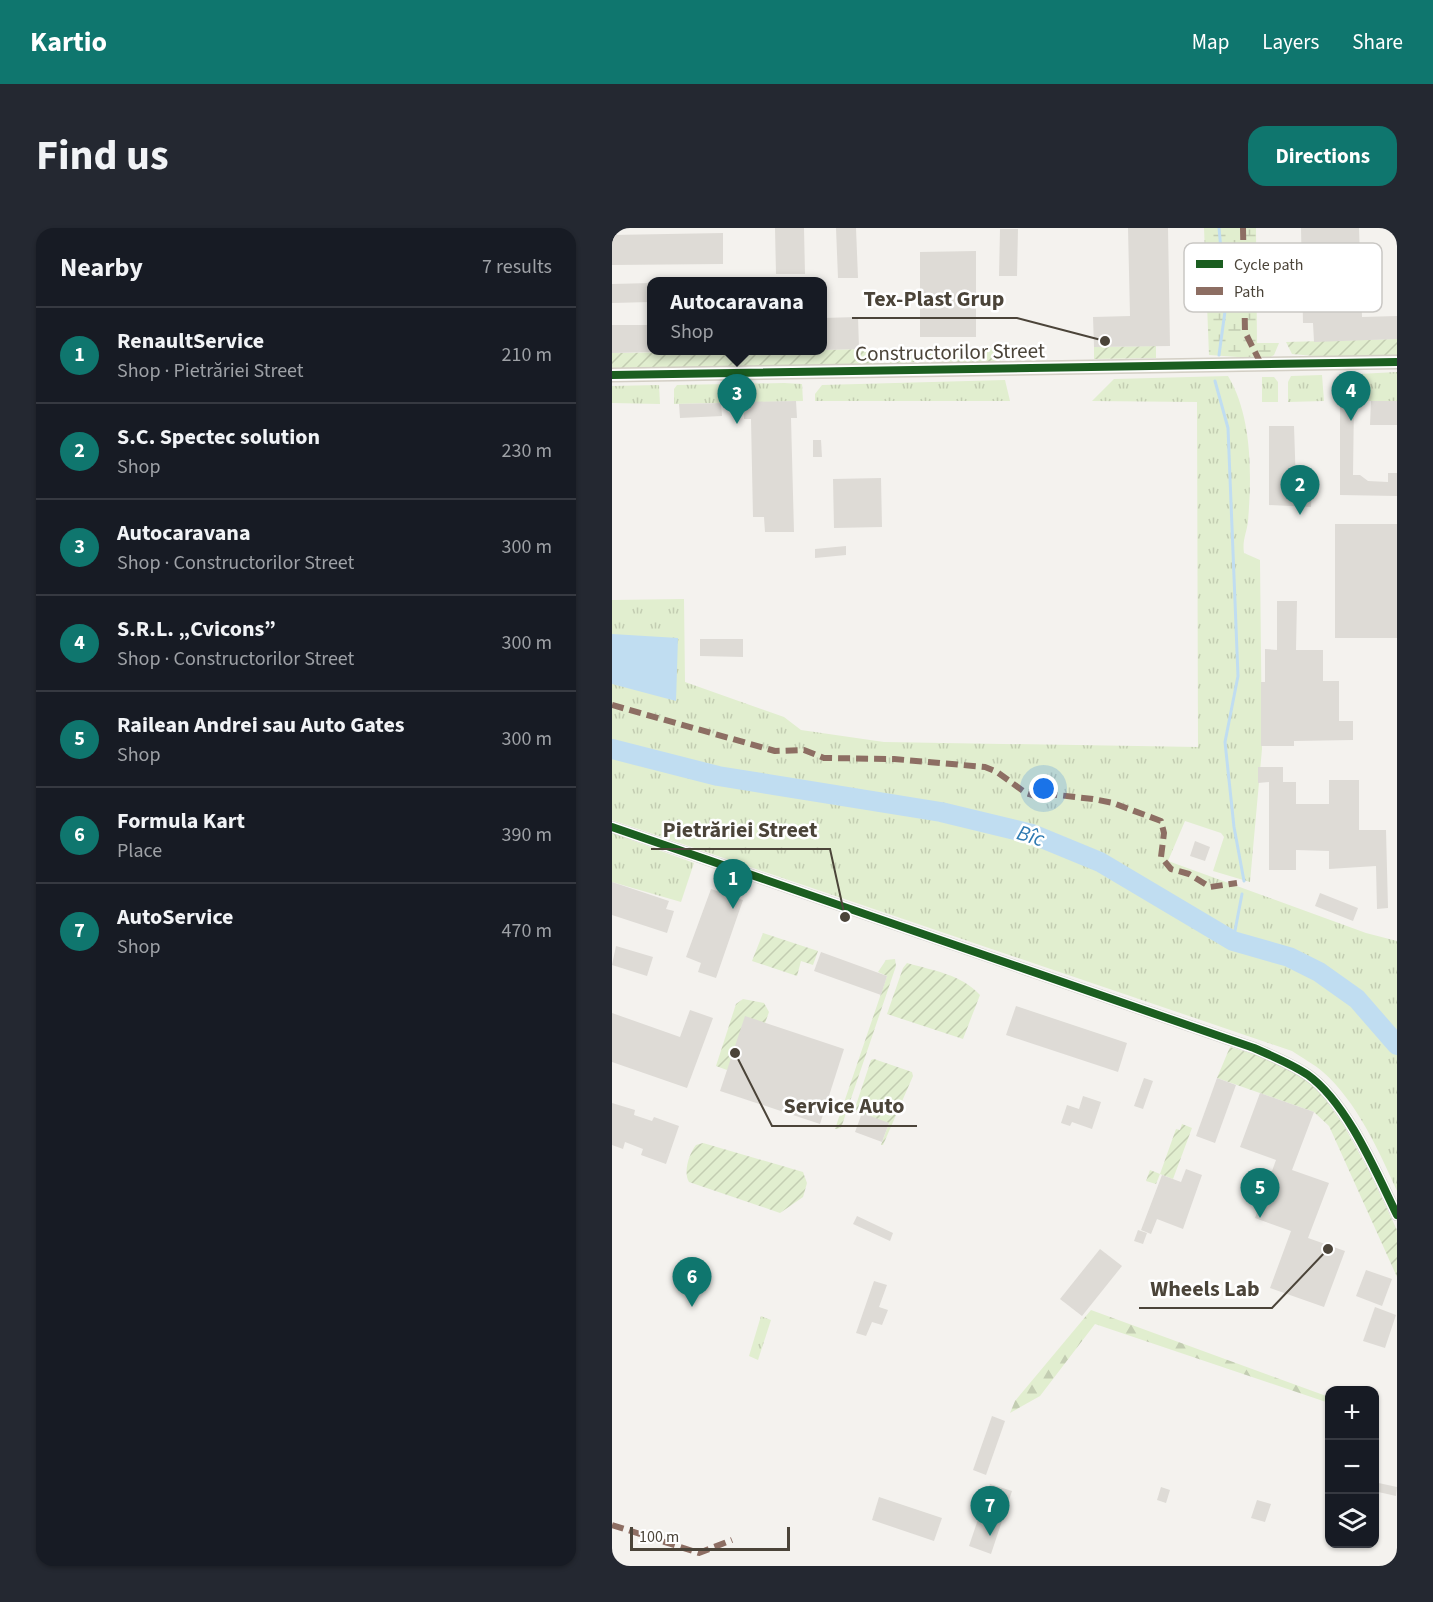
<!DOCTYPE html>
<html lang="en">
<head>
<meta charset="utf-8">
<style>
	body { margin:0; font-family:"Source Sans 3",sans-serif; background:#242831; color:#f1f3f6 }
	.controls { position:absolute; right:18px; bottom:18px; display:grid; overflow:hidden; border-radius:12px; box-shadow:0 2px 4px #0004 }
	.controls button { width:54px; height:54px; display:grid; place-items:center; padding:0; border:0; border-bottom:2px solid #363941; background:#171b24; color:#f1f3f6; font:30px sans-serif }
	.scale { position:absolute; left:18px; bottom:15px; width:160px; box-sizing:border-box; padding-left:6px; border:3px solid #4b4439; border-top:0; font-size:16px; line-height:21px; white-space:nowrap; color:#4b4439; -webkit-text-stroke:4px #fff; paint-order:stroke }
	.you { position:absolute; left:432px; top:561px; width:21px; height:21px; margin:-15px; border:4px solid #fff; border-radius:50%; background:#1a73e8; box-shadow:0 0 0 9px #1a73e833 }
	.badge { display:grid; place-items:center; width:39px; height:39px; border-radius:50%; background:#0f766e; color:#fff; font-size:20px; font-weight:700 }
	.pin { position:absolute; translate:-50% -50px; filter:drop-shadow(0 2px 3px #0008) }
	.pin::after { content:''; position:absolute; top:32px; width:21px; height:18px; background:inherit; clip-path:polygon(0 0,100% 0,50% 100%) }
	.popup { position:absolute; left:35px; top:49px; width:180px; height:78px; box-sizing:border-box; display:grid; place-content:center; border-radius:12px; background:#171b24; filter:drop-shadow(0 2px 4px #0005); font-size:20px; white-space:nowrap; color:#9ea1a6 }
	.popup b { font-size:22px; color:#f1f3f6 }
	.popup::after { content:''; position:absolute; left:50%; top:100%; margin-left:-12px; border:12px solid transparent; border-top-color:#171b24 }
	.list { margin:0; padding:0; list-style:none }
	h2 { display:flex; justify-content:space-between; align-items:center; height:78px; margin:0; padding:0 24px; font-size:26px }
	h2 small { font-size:20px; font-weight:400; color:#9ea1a6 }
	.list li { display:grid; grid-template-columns:39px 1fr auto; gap:18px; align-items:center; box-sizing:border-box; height:96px; padding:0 24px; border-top:2px solid #363941 }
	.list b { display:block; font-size:22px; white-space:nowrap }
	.list p { margin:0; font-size:20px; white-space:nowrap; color:#9ea1a6 }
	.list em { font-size:20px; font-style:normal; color:#9ea1a6 }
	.icon { flex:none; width:33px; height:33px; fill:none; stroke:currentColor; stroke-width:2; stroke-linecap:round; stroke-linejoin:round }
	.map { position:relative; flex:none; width:785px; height:1338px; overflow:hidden; border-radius:18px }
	header { display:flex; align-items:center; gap:36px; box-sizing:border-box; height:84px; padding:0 30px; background:#0f766e; color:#fff }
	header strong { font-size:28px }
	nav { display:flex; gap:33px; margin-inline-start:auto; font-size:21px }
	.intro { display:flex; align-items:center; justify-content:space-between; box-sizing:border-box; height:144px; padding:0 36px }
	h1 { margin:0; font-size:42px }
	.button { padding:15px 27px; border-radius:18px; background:#0f766e; color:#fff; font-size:21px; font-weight:700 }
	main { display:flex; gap:36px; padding:0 36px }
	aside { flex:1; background:#171b24; border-radius:18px; box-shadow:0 2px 4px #0004 }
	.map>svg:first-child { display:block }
	.grass { fill:url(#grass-tufts) }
	.forest { fill:url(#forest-firs) }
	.wetland { fill:url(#wetland-marsh) }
	.garden { fill:url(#garden-furrows) }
	.water { fill:#c0ddf1 }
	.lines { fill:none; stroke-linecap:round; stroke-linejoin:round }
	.stream { stroke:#c0ddf1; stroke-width:3 }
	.river { stroke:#c0ddf1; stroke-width:20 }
	.building { fill:#dedbd6 }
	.street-casing { stroke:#d2d0cb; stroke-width:12 }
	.secondary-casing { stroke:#d3cfc5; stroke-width:15 }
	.street { stroke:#fdfdfc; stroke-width:9 }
	.secondary { stroke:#f7f6f1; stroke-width:12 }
	.quiet { stroke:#8d6e63; stroke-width:6; stroke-dasharray:12 6; stroke-linecap:butt }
	.cycleway-casing { stroke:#fff; stroke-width:11 }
	.cycleway { stroke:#1b5e20; stroke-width:8 }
	.labels { text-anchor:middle; stroke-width:5; stroke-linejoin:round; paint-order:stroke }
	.street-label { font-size:21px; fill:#4b4439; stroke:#fff }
	.water-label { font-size:22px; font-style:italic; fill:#2e7ab2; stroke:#fff }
	.key { fill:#fff; stroke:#c9c7c4; stroke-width:1.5 }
	.key-label { font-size:16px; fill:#4b4439 }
	.leader { fill:none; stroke:#4b4439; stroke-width:2 }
	.callout-dot { fill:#4b4439; stroke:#fff; stroke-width:2 }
	.callout-label { font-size:22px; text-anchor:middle; font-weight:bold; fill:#4b4439; stroke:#fff; stroke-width:5; stroke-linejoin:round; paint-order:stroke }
</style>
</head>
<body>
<header>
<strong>Kartio</strong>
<nav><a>Map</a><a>Layers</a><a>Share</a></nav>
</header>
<div class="intro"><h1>Find us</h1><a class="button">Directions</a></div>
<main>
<aside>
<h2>Nearby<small>7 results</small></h2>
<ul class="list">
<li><span class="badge">1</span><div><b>RenaultService</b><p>Shop · Pietrăriei Street</p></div><em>210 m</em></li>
<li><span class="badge">2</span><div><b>S.C. Spectec solution</b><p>Shop</p></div><em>230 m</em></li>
<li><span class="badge">3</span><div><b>Autocaravana</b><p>Shop · Constructorilor Street</p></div><em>300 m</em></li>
<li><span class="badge">4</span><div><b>S.R.L. „Cvicons”</b><p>Shop · Constructorilor Street</p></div><em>300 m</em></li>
<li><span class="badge">5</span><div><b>Railean Andrei sau Auto Gates</b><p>Shop</p></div><em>300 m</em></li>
<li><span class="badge">6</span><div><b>Formula Kart</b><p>Place</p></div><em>390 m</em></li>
<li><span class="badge">7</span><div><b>AutoService</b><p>Shop</p></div><em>470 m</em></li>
</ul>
</aside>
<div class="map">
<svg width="785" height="1338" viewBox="0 0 785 1338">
	<defs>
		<pattern id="grass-tufts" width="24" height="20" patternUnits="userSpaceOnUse" patternTransform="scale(1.5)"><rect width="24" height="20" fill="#e1eecf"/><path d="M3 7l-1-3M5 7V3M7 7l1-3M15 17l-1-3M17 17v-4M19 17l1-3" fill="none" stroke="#c3cdb2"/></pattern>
		<pattern id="forest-firs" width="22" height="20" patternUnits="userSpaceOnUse" patternTransform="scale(1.5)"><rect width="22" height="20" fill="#e1eecf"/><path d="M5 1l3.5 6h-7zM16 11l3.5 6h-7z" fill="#c3cdb2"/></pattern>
		<pattern id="wetland-marsh" width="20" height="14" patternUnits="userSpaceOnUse" patternTransform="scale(1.5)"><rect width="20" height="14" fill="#e1eecf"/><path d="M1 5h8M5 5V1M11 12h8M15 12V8" fill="none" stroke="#c3cdb2"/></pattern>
		<pattern id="garden-furrows" width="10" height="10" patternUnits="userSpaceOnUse" patternTransform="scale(1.5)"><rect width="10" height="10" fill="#e1eecf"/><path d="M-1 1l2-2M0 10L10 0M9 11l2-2" fill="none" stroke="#c3cdb2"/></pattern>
	</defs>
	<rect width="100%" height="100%" fill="#f4f2ee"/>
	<g class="grass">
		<polygon points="785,144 785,173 723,173 723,155 727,147"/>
		<polygon points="710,147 712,173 676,174 676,154 679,148"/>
		<path d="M616,148C640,188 640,246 636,293C635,304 630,312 632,325L648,332L650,521L638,654L601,643L612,609L609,605L573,593L556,633L754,705L785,713V963C767,923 745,874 711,844C702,836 690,830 680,823L0,592V372L72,371L73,454L172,489L189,502L272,514L586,519L585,174L480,173L502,151Z"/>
		<polygon points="650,149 662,149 666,154 666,174 650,174"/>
		<polygon points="393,152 398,173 203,173 203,166 210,157"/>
		<polygon points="172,155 190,156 191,173 62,176 62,161 65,157"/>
		<polygon points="47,157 48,176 0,175 0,158"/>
		<polygon points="0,605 82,635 69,674 0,654"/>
		<polygon points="149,1088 159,1092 146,1132 137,1128"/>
	</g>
	<polygon class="forest" points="479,1082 717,1169 717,1175 483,1096 428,1168 398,1185 403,1173"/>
	<polygon class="wetland" points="592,0 644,0 645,115 667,115 662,127 655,131 597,127"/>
	<g class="garden">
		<polygon points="785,111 785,128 725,130 680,126 674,114"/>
		<polygon points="544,118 544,130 482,131 482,119"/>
		<polygon points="389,120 389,135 315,133 279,136 271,121"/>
		<polygon points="262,121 264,134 256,138 0,141 0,125"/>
		<polygon points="151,705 206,723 201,737 189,733 185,748 140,733"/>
		<polygon points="283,731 284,738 229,900 223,901 275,748 266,744 274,732"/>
		<path d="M295,735C322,743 349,746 368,767L351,811L275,786L291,740Z"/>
		<polygon points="131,771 152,775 157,784 153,795 115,842 104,838 124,776"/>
		<polygon points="618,819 651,829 685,844 706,861 732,898 757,943 785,1002 785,1049 717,898 702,884 605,850"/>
		<polygon points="262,831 300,844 301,848 271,917 269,917 277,895 249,889 243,880 259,832"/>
		<polygon points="570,896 580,900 561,951 548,946 544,956 534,953 538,942 548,946 564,901 568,902"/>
		<path d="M91,915L191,944L195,955L191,969L168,985L77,954C71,944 77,926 84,917Z"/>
	</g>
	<polygon class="water" points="0,406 66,410 64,473 0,456"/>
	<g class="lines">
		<g class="stream">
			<polyline points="607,0 614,76 607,127"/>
			<polyline points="603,153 616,200 626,448 613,514 622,599 632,653"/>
			<polyline points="621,713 630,666"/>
		</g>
		<polyline class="river" points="0,521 106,548 329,584 420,606 488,634 621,713 677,729 707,744 745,771 785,817"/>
	</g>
	<g class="building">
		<polygon points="163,0 192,0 193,46 164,46"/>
		<polygon points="224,0 244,0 246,50 226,50"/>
		<polygon points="516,0 556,0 558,118 482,119 481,89 518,88"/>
		<polygon points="689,0 747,0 750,89 785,88 785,111 702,114 701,95 691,95"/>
		<polygon points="388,1 406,1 405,48 387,48"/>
		<polygon points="111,5 111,36 0,37 0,7"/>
		<polygon points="364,23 364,109 308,109 308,24"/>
		<polygon points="39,55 39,74 0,75 0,56"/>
		<polygon points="246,89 247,121 210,122 210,90"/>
		<polygon points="0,97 39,97 39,124 0,125"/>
		<polygon points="184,173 185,190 179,190 182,304 153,304 152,289 141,289 139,191 132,191 131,174"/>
		<polygon points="728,173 742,173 741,247 748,247 756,253 776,254 776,245 785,245 785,268 728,267"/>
		<polygon points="759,173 785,173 785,197 758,197"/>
		<polygon points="109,175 110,188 68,190 67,176"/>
		<polygon points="657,198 682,198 684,257 700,257 699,279 657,277"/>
		<polygon points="201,212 209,212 210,229 201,229"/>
		<polygon points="269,250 270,299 222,300 221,251"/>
		<rect x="723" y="296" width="62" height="114"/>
		<polygon points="234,318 234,327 203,330 203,321"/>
		<polygon points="665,373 685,373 684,422 711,422 711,453 727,453 727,493 741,493 741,512 682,513 682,518 649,518 649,454 653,454 653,421 665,422"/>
		<polygon points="88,411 131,411 131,429 88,428"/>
		<polygon points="646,539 671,539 671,554 684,554 684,576 717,576 717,552 747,552 747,602 774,602 776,680 765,681 764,638 717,641 717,623 684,622 684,642 657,642 657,554 646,555"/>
		<polygon points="583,613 598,619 593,633 578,628"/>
		<polygon points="111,646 129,652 123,670 131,672 104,750 86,744 89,735 74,729 99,661 105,663"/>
		<polygon points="0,654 57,673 54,681 62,683 55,705 0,687"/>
		<polygon points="708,665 746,680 741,693 703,678"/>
		<polygon points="4,718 41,729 35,748 0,737"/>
		<polygon points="209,724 275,748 269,767 202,743"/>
		<polygon points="404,778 515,815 506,844 394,807"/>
		<polygon points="78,782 101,790 75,860 0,834 0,785 68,809"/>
		<polygon points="133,788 232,821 208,896 108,863"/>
		<polygon points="532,850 541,853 531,881 522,878"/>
		<polygon points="605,850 624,857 603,915 584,908"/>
		<polygon points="648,865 702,884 680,942 717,955 696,1010 733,1023 712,1079 658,1060 679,1003 643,990 664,932 628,919"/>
		<polygon points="471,868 489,874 480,901 460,894 458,898 449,895 455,877 467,881"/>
		<polygon points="0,875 23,882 22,887 40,893 42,889 67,898 54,936 29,927 31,921 13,914 11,921 0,917"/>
		<polygon points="250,885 277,895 270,914 243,904"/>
		<polygon points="574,941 590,947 571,1001 545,991 539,1006 529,1002 550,947 569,954"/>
		<polygon points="245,988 281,1005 278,1013 241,996"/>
		<polygon points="526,1002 535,1005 531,1016 522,1013"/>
		<polygon points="488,1021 510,1038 470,1088 448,1071"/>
		<polygon points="754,1042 780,1051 770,1078 744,1068"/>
		<polygon points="262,1053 275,1057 267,1079 276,1082 270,1097 260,1094 254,1108 244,1105"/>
		<polygon points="763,1079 784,1087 773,1120 751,1113"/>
		<polygon points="380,1188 393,1193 374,1247 361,1242"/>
		<polygon points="762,1254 785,1259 784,1268 762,1263"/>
		<polygon points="378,1256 400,1263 379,1326 357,1318"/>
		<polygon points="549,1259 558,1262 554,1275 545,1272"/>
		<polygon points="267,1269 330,1290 322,1313 260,1292"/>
		<polygon points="645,1272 659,1276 653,1294 639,1290"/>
	</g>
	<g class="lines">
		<defs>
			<path id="street" d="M0,599L642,820C660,828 680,836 696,847C735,875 764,944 785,987"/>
			<polyline id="secondary" points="0,147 785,134"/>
		</defs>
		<use href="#street" class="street-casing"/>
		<use href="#secondary" class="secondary-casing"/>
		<use href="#street" class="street"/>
		<use href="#secondary" class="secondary"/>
		<g class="quiet">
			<polyline points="631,0 633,104 650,138"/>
			<polyline points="0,477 163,523 192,522 212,530 282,531 373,539 385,544 414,565 423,568 437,566 481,571 501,575 549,593 552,605 549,629 559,641 577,646 598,659 625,655"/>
			<polyline points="0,1297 87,1325 120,1312"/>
		</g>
		<defs>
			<g id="cycleway">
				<polyline points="0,147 785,134"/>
				<path d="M0,599L642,820C660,828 680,836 696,847C735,875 764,944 785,987"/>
			</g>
		</defs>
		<use href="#cycleway" class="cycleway-casing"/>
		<use href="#cycleway" class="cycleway"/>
	</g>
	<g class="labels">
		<g class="street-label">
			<text transform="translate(338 124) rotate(-1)" y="7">Constructorilor Street</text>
		</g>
		<g class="water-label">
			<text transform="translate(419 607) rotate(18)" y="8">Bîc</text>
		</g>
	</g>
	<rect x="572" y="15" width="198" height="69" rx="9" class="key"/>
	<rect x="584" y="32" width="27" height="8" fill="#1b5e20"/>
	<rect x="584" y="59" width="27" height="8" fill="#8d6e63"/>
	<g class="key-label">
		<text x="622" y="42">Cycle path</text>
		<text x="622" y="69">Path</text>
	</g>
	<path class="leader" d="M493 113L405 90H240M233 689L218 621H39M123 825L160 898H305M716 1021L660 1080H527"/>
	<g class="callout-dot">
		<circle cx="493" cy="113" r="6"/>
		<circle cx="233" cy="689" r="6"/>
		<circle cx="123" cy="825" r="6"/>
		<circle cx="716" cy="1021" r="6"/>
	</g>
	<g class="callout-label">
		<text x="322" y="78">Tex-Plast Grup</text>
		<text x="128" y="609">Pietrăriei Street</text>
		<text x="232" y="885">Service Auto</text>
		<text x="593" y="1068">Wheels Lab</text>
	</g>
</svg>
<div class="controls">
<button>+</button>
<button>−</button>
<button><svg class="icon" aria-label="layers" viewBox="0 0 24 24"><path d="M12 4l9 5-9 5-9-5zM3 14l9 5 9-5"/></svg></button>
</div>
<div class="scale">100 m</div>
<div class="you"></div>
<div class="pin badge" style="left:121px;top:681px">1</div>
<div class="pin badge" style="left:688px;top:287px">2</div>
<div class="pin badge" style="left:125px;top:196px">3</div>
<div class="popup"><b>Autocaravana</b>Shop</div>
<div class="pin badge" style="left:739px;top:193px">4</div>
<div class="pin badge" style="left:648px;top:990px">5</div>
<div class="pin badge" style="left:80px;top:1079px">6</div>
<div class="pin badge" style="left:378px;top:1308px">7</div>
</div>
</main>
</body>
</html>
